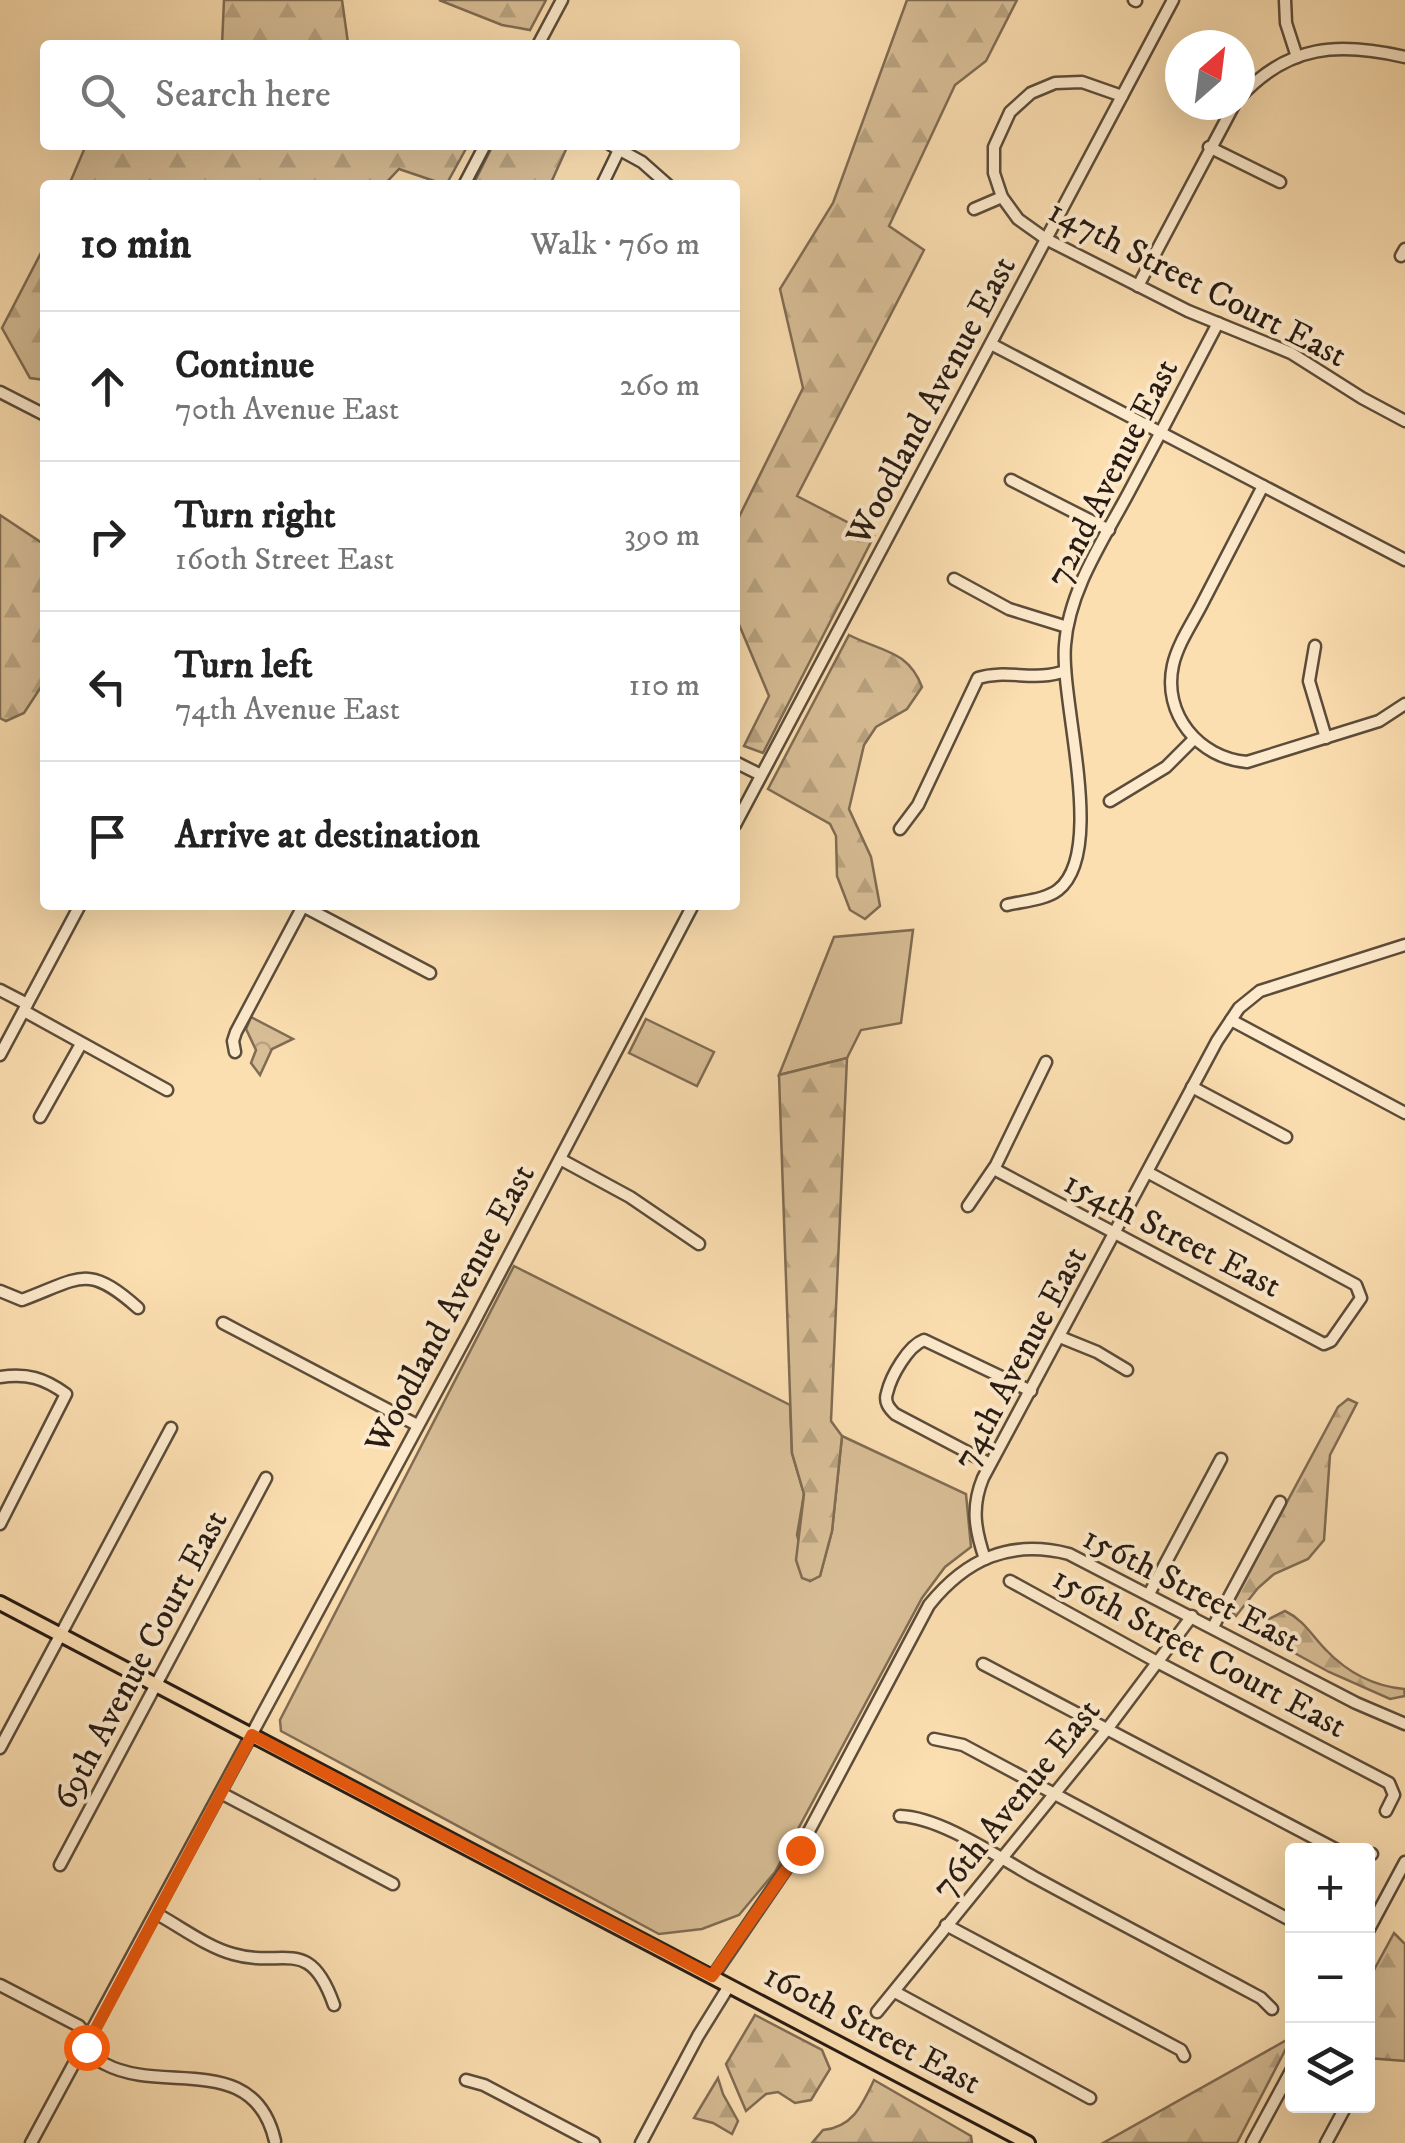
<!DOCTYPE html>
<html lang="en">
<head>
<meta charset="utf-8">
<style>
	body { margin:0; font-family:"IM FELL DW Pica",serif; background:#f2f2f2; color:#222 }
	.controls { position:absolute; right:30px; bottom:30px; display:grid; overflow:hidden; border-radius:10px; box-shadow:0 10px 40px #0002 }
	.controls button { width:90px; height:90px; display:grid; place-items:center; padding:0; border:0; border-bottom:2px solid #e0e0e0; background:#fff; color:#222; font:50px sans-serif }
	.compass { position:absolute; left:1165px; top:30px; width:90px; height:90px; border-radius:50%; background:#fff; box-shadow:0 10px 40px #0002; rotate:28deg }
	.stop { position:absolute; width:30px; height:30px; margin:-22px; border:8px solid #ea580c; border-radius:50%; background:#fff }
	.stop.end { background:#ea580c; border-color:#fff; box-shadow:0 2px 10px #0008 }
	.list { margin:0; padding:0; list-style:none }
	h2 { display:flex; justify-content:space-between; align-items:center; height:130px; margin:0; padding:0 40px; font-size:42px }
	h2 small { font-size:32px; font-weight:400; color:#767676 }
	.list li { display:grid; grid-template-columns:65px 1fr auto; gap:30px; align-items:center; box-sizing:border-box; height:150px; padding:0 40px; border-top:2px solid #e0e0e0 }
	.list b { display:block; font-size:38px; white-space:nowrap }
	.list p { margin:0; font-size:32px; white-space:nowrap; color:#767676 }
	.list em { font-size:32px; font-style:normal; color:#767676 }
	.icon { flex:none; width:55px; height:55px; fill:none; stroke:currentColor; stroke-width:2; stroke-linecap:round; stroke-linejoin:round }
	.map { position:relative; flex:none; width:1405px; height:2143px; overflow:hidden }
	.search { position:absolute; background:#fff; box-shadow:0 10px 40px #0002; left:40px; top:40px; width:700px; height:110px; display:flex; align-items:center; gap:25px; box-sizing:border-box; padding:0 35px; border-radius:10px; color:#767676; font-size:38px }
	.panel { position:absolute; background:#fff; box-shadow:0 10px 40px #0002; left:40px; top:180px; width:700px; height:730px; border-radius:10px }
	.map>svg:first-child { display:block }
	.green { fill:#d8be96; stroke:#806c54; stroke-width:2.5 }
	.forest { fill:url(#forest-firs); stroke:#806c54; stroke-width:2.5 }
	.park { fill:url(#park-crowns); stroke:#806c54; stroke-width:2.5 }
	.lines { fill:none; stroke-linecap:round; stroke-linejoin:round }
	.minor-casing { stroke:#5c4c3a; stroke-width:15 }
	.major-casing { stroke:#271b13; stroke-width:18 }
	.minor { stroke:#fdeacc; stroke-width:10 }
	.major { stroke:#fcdfb1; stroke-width:12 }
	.route { stroke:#ea580c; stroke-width:12 }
	.labels { text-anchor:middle; stroke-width:8; stroke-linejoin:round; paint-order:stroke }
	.street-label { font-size:35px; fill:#271b13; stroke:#fdeacc }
</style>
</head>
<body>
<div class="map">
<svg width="1405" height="2143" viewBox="0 0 1405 2143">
	<defs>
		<pattern id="forest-firs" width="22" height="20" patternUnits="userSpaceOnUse" patternTransform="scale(2.5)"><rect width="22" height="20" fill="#d8be96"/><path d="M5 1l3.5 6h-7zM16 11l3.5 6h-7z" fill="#b9a380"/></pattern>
		<pattern id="park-crowns" width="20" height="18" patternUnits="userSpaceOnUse" patternTransform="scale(2.5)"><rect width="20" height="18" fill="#d8be96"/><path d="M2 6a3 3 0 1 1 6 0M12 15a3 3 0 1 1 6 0" fill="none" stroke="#b9a380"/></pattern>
	</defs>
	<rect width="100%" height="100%" fill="#fcdfb1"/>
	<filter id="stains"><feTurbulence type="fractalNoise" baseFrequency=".002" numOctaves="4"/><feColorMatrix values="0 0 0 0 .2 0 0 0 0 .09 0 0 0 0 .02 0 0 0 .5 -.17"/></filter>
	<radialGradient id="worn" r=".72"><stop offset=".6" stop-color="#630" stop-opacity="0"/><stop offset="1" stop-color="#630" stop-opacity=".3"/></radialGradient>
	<g class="green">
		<polygon points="913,930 901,1023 861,1030 847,1058 779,1075 834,937"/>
		<polygon points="646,1019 714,1052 697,1086 629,1053"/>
		<polygon points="514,1266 790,1405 792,1453 804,1494 797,1535 810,1581 820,1576 832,1531 842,1436 966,1494 971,1547 945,1567 922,1598 775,1872 739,1915 702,1929 659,1934 281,1731 280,1720"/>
	</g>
	<g class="forest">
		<polygon points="224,0 342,0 348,43 352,45 222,45"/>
		<polygon points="439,0 546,0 530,30 502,25"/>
		<polygon points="907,0 1017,0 986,61 955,85 889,226 924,250 797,496 874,536 763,753 744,746 769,696 735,615 735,525 803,388 780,289 833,203"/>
		<polygon points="86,145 468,145 446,185 399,169 384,185 69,185"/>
		<polygon points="493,145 568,145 550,185 473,185"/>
		<polygon points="45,245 45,380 30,378 2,328"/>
		<polygon points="0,515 45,545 45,681 24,713 6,721 0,718"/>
		<path d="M849,635C882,652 908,650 922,687L907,709L876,727L864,745L849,809L871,857L880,906L865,919L850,910L837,876L836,836L830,824L768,789Z"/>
		<polygon points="847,1058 831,1421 842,1436 832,1531 820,1576 810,1581 802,1578 796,1560 804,1494 792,1453 779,1075"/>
		<polygon points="1348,1399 1357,1403 1330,1455 1324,1540 1308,1559 1274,1574 1258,1588 1236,1616 1229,1610 1338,1407"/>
		<path d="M1285,1611C1304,1620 1312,1636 1326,1650C1347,1672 1373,1686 1404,1689L1405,1696L1390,1699L1329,1672L1271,1640L1264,1628L1269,1619Z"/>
		<polygon points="1394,1933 1405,1944 1405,2061 1368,2058 1368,1981"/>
		<polygon points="755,2015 822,2050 830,2069 811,2100 795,2103 778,2092 766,2094 746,2111 726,2064"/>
		<polygon points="1292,2037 1237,2143 1103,2143"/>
		<polygon points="718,2078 723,2094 738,2121 732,2134 713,2123 694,2118"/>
		<path d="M874,2080L971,2136L972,2143H812L823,2130C853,2127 862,2105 874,2080Z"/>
	</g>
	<polygon class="park" points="251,1017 293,1039 272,1049 260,1075 251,1063 256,1050 246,1029"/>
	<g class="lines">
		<defs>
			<g id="minor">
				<polyline points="1134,0 1136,1"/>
				<polyline points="1285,0 1286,23 1297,57"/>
				<polyline points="538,45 562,0"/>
				<polyline points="1122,96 1082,82 1055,83 1031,93 1010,112 994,147 994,173 1002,197 1018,219 1046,239 1188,311 1291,353 1362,398 1405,421"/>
				<path d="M1240,97C1289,44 1339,42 1405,57"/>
				<polyline points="611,145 642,162 668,185"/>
				<polyline points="1209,147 1280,182"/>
				<polyline points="464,185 485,145"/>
				<polyline points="602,185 619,150"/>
				<polyline points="974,209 1002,197"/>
				<polyline points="1401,256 1405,249"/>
				<polyline points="1138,286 1234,105"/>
				<polyline points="991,344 1405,560"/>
				<polyline points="0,392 45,415"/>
				<polyline points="1011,480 1109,530"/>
				<path d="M1263,486C1243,525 1223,564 1203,602C1193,622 1178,643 1173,665C1162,714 1199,758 1247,762L1379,721L1405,704"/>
				<polyline points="954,579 1009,609 1067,627"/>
				<polyline points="1315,646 1309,681 1326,738"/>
				<polyline points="735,762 761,775"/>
				<polyline points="1110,801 1166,767 1194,739"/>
				<polyline points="735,825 1173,0"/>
				<path d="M900,829L918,805L978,678C1006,669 1036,682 1065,671"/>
				<polyline points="301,905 430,973"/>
				<path d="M1007,905C1023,901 1045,900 1058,890C1107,852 1060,702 1065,645C1069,590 1104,539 1129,492C1159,436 1189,379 1218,323"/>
				<polyline points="0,990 27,1004"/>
				<polyline points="24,1011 167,1090"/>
				<polyline points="1231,1020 1405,1113"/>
				<polyline points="235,1052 233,1041 236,1032 303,906"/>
				<polyline points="0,1055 80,905"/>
				<polyline points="1192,1087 1286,1137"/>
				<polyline points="40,1117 81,1044"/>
				<polyline points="560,1159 630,1197 699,1244"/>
				<polyline points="994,1169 1324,1344 1331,1341 1361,1298 1356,1285 1149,1173"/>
				<polyline points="968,1206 996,1165 1046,1062"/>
				<path d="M0,1291L22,1300C81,1278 87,1263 138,1308"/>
				<polyline points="223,1323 417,1425"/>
				<polyline points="1060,1337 1097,1352 1127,1370"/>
				<path d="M0,1377C27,1373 44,1378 66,1394L0,1524"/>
				<path d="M990,1464L895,1414C889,1408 884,1402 887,1393C891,1376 908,1346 924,1340L1031,1391"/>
				<path d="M985,1559C975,1530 971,1507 983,1478L1217,1041L1239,1008L1260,991L1405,945"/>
				<polyline points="1010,1581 1159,1663 1389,1783 1394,1795 1386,1811"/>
				<polyline points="1149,1594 1221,1459"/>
				<polyline points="1213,1627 1280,1502"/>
				<polyline points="983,1664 1337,1850"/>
				<polyline points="934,1739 963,1745 1292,1921"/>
				<polyline points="0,1748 171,1428"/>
				<polyline points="221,1793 393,1884"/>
				<path d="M900,1816C940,1817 998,1857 1034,1877C1100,1913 1167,1948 1233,1983L1261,1998L1272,2009"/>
				<polyline points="1368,1855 1372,1854"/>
				<polyline points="60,1865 266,1478"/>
				<path d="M157,1914C181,1927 207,1947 233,1954C284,1969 309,1934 334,2005"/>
				<polyline points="946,1925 1181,2050 1184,2056"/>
				<polyline points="1368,1931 1405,1862"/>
				<path d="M713,1976L799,1850L929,1605C966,1559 1010,1539 1069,1554L1356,1703L1405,1724"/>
				<path d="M0,1985L79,2026L86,2034C87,2039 86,2044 87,2049C89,2057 98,2060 105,2064C163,2095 254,2050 275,2141"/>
				<polyline points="895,1992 1090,2098"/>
				<polyline points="877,2012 1108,1728 1192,1616"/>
				<polyline points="466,2080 484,2085 594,2143"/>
				<polyline points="31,2143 472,1326 693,905"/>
				<polyline points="641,2143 698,2036 729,1986"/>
				<polyline points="1252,2143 1292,2069"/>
				<polyline points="1326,2143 1346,2106"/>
			</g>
			<polyline id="major" points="0,1603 1028,2143"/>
		</defs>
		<use href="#minor" class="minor-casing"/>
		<use href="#major" class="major-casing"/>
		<use href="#minor" class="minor"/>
		<use href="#major" class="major"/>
	</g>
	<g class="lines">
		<polyline class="route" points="86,2047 252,1735 712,1976 800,1850"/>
	</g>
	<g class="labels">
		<g class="street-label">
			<text transform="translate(1198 282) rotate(27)" y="12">147th Street Court East</text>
			<text transform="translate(930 400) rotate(-62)" y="12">Woodland Avenue East</text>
			<text transform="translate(1111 472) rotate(-63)" y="12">72nd Avenue East</text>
			<text transform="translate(1173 1233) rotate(27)" y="12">154th Street East</text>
			<text transform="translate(449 1308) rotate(-62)" y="12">Woodland Avenue East</text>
			<text transform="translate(1019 1357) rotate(-62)" y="12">74th Avenue East</text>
			<text transform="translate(1192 1588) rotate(27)" y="12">156th Street East</text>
			<text transform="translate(1200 1651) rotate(28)" y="12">156th Street Court East</text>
			<text transform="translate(139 1659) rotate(-62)" y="12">69th Avenue Court East</text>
			<text transform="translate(1015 1798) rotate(-51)" y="12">76th Avenue East</text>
			<text transform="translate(873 2028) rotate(28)" y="12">160th Street East</text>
		</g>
	</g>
	<rect width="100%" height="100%" filter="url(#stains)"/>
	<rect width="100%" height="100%" fill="url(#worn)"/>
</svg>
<div class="controls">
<button>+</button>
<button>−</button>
<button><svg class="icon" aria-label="layers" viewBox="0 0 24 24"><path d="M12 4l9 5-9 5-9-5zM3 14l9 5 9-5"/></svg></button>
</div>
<svg class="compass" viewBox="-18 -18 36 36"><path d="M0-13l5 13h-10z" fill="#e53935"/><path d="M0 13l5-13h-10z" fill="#767676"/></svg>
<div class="stop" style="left:86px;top:2047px"></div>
<div class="stop end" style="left:800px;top:1850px"></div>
<div class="search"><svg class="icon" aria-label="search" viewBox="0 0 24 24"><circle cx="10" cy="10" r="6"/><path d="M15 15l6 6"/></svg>Search here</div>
<section class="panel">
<h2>10 min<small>Walk · 760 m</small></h2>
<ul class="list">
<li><svg class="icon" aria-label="ahead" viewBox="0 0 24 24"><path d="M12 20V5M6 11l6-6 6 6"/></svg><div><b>Continue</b><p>70th Avenue East</p></div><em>260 m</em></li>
<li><svg class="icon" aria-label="right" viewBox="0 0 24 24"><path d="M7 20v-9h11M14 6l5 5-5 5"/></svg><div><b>Turn right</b><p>160th Street East</p></div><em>390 m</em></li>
<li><svg class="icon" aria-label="left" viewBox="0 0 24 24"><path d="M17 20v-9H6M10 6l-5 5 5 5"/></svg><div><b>Turn left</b><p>74th Avenue East</p></div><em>110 m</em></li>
<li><svg class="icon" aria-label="arrive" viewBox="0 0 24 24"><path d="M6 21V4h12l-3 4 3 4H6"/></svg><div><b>Arrive at destination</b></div></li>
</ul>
</section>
</div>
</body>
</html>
